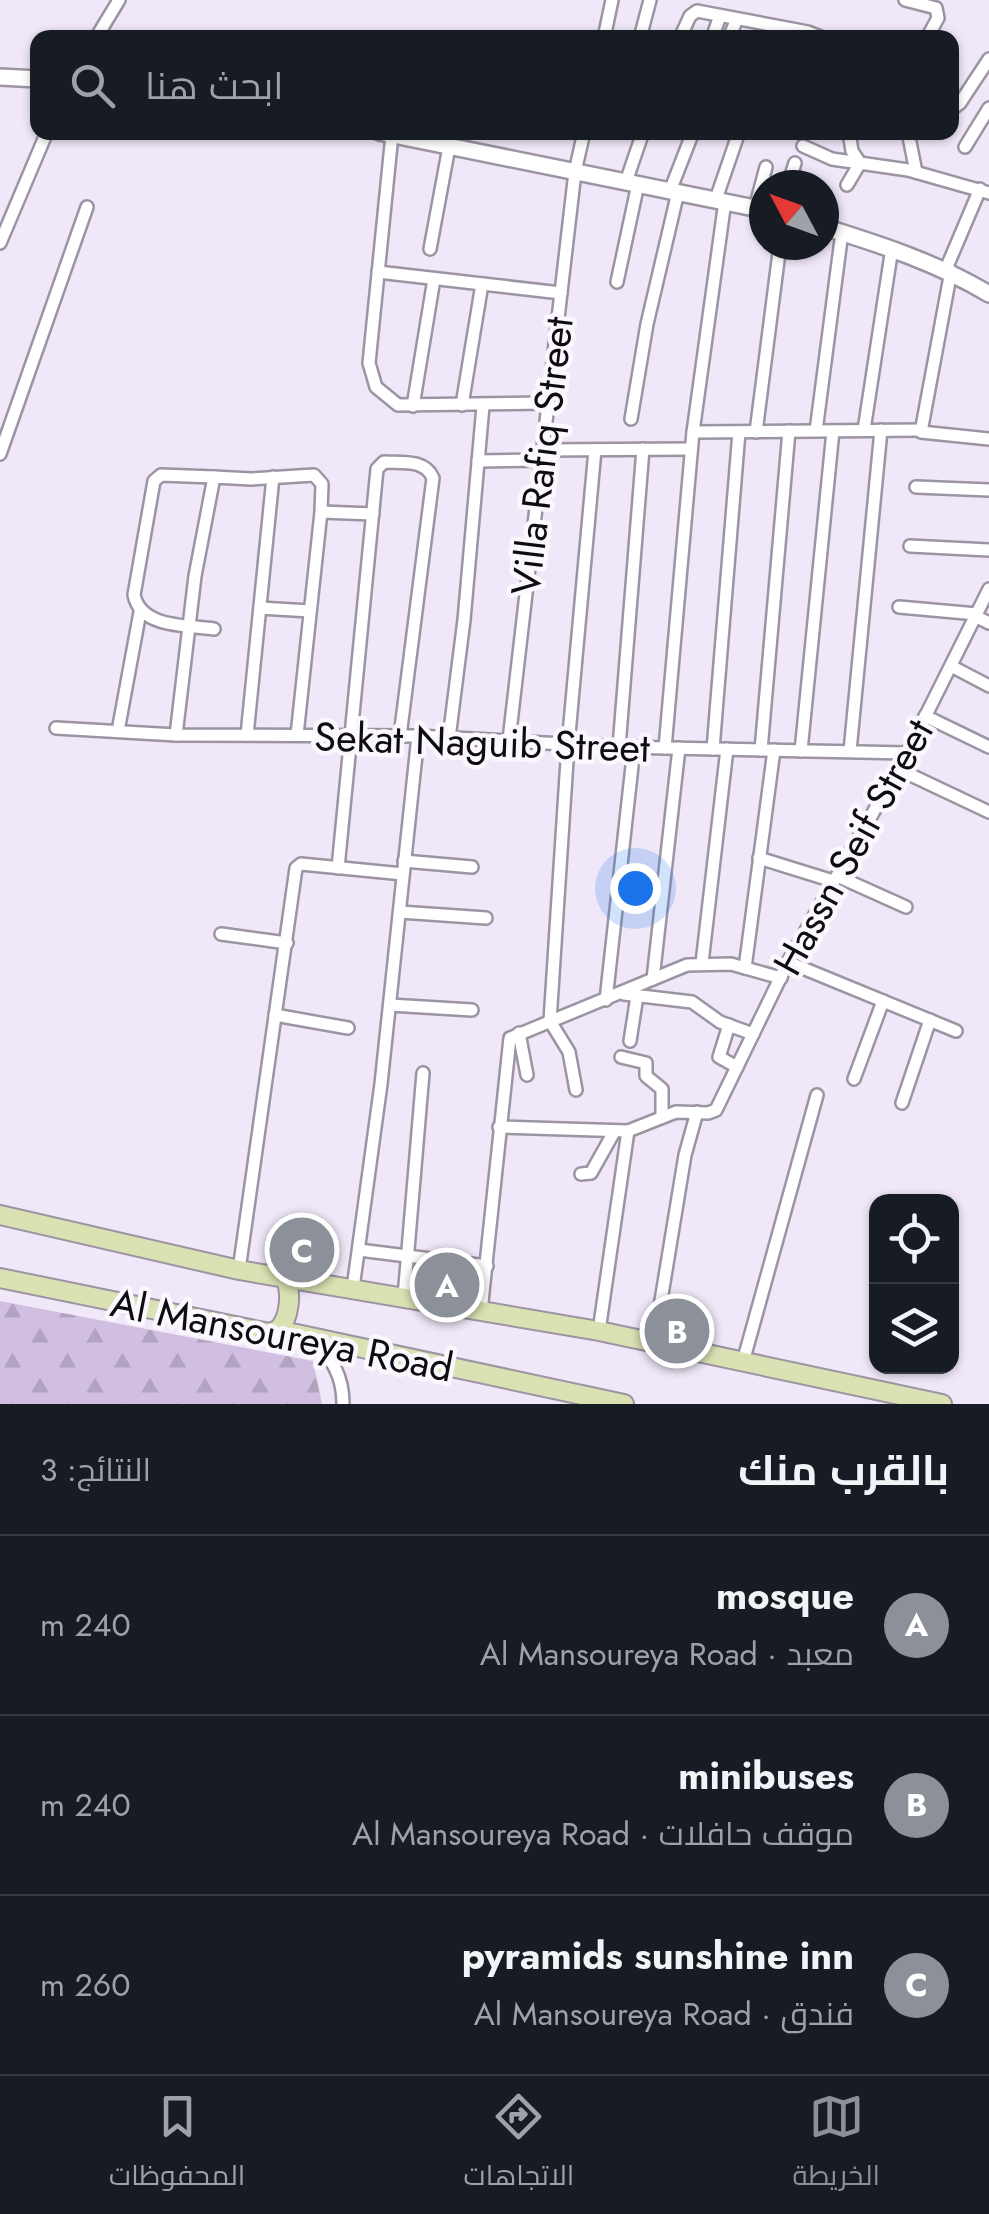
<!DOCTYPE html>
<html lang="ar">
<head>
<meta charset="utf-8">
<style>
	body { margin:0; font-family:Jost,Cairo,sans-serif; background:#20242c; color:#f1f3f6; direction:rtl }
	.controls { position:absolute; right:30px; bottom:30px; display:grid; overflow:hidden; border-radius:20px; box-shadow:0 2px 8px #0004 }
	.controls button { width:90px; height:90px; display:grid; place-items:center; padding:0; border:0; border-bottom:2px solid #363941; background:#171b24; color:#f1f3f6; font:50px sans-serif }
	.compass { position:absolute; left:749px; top:170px; width:90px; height:90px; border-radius:50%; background:#171b24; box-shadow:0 2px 8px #0004; rotate:311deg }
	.you { position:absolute; left:635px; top:888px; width:35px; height:35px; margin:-25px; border:8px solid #fff; border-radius:50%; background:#1a73e8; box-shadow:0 0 0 15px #1a73e833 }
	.badge { display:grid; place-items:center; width:65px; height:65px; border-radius:50%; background:#8c9099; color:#fff; font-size:32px; font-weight:700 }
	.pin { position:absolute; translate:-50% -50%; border:5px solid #fff; box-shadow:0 2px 10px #0006 }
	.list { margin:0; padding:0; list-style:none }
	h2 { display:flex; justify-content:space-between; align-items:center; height:130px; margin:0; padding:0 40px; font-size:42px }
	h2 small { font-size:32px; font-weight:400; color:#9ea1a6 }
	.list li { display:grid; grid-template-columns:65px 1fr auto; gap:30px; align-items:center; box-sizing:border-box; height:180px; padding:0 40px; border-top:2px solid #363941 }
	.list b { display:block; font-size:38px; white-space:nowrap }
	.list p { margin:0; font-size:32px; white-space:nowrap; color:#9ea1a6 }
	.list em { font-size:32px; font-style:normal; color:#9ea1a6 }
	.icon { flex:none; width:55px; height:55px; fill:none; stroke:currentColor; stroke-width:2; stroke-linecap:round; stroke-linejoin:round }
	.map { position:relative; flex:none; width:989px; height:1404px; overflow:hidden; direction:ltr }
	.search { position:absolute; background:#171b24; box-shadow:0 2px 8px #0004; left:30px; right:30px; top:30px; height:110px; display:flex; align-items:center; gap:25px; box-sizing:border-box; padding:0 35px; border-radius:20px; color:#9ea1a6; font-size:38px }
	.sheet { height:670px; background:#171b24 }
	nav { display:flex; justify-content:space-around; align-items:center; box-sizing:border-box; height:140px; border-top:2px solid #363941; background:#171b24; font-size:28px; color:#9ea1a6 }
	nav a { display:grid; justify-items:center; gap:5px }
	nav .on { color:#8c9099 }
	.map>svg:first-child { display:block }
	.forest { fill:url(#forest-firs) }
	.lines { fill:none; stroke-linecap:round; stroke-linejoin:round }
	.minor-casing { stroke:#9c94a3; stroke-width:16 }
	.tertiary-casing { stroke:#9c94a3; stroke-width:20 }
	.secondary-casing { stroke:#9c94a3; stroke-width:22 }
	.minor { stroke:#fff; stroke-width:11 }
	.tertiary { stroke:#fff; stroke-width:15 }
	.secondary { stroke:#dae2b3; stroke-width:18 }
	.labels { text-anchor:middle; stroke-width:9; stroke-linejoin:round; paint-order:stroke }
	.street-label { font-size:40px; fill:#0f0c11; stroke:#fbf7fe }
</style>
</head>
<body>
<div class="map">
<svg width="989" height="1404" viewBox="0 0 989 1404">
	<defs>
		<pattern id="forest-firs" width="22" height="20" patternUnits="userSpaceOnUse" patternTransform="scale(2.5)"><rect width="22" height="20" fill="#d1bfe2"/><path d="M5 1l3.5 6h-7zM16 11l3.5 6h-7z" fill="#b2a3c1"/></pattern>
	</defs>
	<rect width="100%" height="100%" fill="#f0e8f8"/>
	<polygon class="forest" points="0,1301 313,1361 322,1404 0,1404"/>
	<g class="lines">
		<defs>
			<g id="minor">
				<polyline points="905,0 936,8 938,18 927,38"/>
				<polyline points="96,38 119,0"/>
				<polyline points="604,38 612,0"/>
				<polyline points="640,38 650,0"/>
				<polyline points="680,38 690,16 697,11 808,32 823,38"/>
				<polyline points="712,38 720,16"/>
				<polyline points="729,38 737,19"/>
				<polyline points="952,109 960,103 989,59"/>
				<polyline points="908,132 916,172"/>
				<polyline points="392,135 369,363 376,387 398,405 548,403"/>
				<polyline points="803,146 832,159 908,170 989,193"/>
				<polyline points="965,147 989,108"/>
				<polyline points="626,182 643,132"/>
				<polyline points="788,185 795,163"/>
				<polyline points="847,185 860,163 852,151 849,132"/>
				<polyline points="670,191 693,132"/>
				<polyline points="716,199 739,132"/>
				<polyline points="755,208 766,167"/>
				<polyline points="0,243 47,132"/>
				<polyline points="430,249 449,147"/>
				<polyline points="946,269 980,189"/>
				<polyline points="951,271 921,432 989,439"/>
				<polyline points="378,272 561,293"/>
				<polyline points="617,282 638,184"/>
				<polyline points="462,405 482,284"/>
				<polyline points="413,406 434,279"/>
				<polyline points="631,419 647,324 678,192"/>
				<polyline points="864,430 892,248"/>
				<polyline points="816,431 842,232"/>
				<polyline points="693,432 921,430"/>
				<polyline points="756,432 780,245"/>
				<polyline points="543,450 691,449"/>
				<polyline points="0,454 87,207"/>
				<polyline points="478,461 542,460"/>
				<polyline points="916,487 989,490"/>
				<polyline points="321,512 373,514"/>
				<polyline points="910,546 989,550"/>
				<polyline points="899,607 977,614"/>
				<polyline points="260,608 310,611"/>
				<polyline points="975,616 989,623"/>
				<path d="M214,629C186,625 141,628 134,595L154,481L161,475L214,477"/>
				<polyline points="951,666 989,686"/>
				<polyline points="925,716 989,747"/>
				<polyline points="56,728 176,735 418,736 619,747 907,753"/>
				<polyline points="118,731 140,612"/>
				<polyline points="176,735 195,576 214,477 251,479 314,475 322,484 321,512 297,735"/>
				<polyline points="247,735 273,477"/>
				<polyline points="449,738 464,620 483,406"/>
				<polyline points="509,740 575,172 584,132"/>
				<polyline points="619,747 643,449"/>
				<polyline points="665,748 693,432 725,201"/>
				<polyline points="713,749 739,432"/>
				<polyline points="761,750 789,431"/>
				<polyline points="801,751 833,431"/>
				<polyline points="850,751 881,430"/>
				<polyline points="898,769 989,812"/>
				<polyline points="759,858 833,881"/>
				<polyline points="404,861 472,867"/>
				<path d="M338,868L377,469L384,462C402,463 425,459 433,478L400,736"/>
				<polyline points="837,876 906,907"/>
				<polyline points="400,912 486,918"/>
				<polyline points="221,934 287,943"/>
				<polyline points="788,962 956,1031"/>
				<polyline points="702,963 727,749"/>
				<polyline points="745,968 774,750"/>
				<polyline points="653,979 679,748"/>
				<polyline points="624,994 692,1002 720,1022 753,1034"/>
				<polyline points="606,1000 634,748"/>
				<polyline points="390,1005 472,1010"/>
				<polyline points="275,1015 348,1028"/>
				<polyline points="729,1025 719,1057 737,1067"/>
				<polyline points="519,1033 527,1075"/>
				<polyline points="630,1041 637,996"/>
				<polyline points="621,1057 646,1063 646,1076 662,1089 662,1117"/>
				<polyline points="854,1079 883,1001"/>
				<polyline points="576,1090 569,1052 550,1021 568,745 595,450"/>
				<polyline points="902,1103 930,1020"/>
				<polyline points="499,1127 628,1131 676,1112 708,1113 716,1110 788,962 907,753 989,589"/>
				<polyline points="581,1174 591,1173 614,1132"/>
				<polyline points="359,1250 487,1266"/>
				<polyline points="239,1270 296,868 301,864 403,874"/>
				<polyline points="353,1288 381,1084 418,736"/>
				<polyline points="404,1297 423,1073"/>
				<polyline points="481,1311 510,1038 687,965 731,964 781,978"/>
				<polyline points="599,1331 628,1131"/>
				<path d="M312,1338C332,1359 343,1375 343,1404"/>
				<polyline points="654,1343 685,1155 697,1112"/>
				<polyline points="743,1362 817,1095"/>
			</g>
			<g id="tertiary">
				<polyline points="0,77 38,79"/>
				<polyline points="379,132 764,210"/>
				<path d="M824,227C882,245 937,263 989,294"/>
			</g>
			<g id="secondary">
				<polyline points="0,1215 239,1270 599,1331 942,1404"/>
				<polyline points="0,1278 269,1333 278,1330 624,1404"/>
				<path d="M278,1330C290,1318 292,1293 285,1277"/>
			</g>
		</defs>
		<use href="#minor" class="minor-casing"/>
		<use href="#tertiary" class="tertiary-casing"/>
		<use href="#secondary" class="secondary-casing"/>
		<use href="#minor" class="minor"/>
		<use href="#tertiary" class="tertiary"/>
		<use href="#secondary" class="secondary"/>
	</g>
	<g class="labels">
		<g class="street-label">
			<text transform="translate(542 456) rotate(-83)" y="14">Villa Rafiq Street</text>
			<text transform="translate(482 742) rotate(2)" y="14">Sekat Naguib Street</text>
			<text transform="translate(853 847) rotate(-61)" y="14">Hassn Seif Street</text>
			<text transform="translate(282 1335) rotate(11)" y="14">Al Mansoureya Road</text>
		</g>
	</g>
</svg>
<div class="controls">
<button><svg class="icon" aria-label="locate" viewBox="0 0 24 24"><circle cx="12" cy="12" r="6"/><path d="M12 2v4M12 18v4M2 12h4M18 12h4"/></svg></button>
<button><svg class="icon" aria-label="layers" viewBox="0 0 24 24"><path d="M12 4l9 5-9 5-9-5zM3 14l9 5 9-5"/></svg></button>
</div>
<svg class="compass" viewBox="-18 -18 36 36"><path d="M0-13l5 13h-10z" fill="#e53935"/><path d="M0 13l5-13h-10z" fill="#9ea1a6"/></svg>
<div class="you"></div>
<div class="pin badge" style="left:447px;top:1285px">A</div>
<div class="pin badge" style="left:677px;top:1331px">B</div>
<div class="pin badge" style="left:302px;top:1250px">C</div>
<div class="search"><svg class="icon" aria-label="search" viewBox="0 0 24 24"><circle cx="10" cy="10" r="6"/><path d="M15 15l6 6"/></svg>ابحث هنا</div>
</div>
<section class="sheet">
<h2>بالقرب منك<small>النتائج: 3</small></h2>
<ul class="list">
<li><span class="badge">A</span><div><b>mosque</b><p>معبد · Al Mansoureya Road</p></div><em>240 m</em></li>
<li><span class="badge">B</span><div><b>minibuses</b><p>موقف حافلات · Al Mansoureya Road</p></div><em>240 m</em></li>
<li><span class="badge">C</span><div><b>pyramids sunshine inn</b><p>فندق · Al Mansoureya Road</p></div><em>260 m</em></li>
</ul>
</section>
<nav>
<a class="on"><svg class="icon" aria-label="map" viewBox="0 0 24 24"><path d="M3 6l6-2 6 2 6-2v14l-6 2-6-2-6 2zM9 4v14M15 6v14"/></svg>الخريطة</a>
<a><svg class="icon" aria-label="directions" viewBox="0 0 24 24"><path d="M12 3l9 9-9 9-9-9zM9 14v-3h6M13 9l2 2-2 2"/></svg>الاتجاهات</a>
<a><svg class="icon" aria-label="saved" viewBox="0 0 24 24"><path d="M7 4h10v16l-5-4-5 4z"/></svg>المحفوظات</a>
</nav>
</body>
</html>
